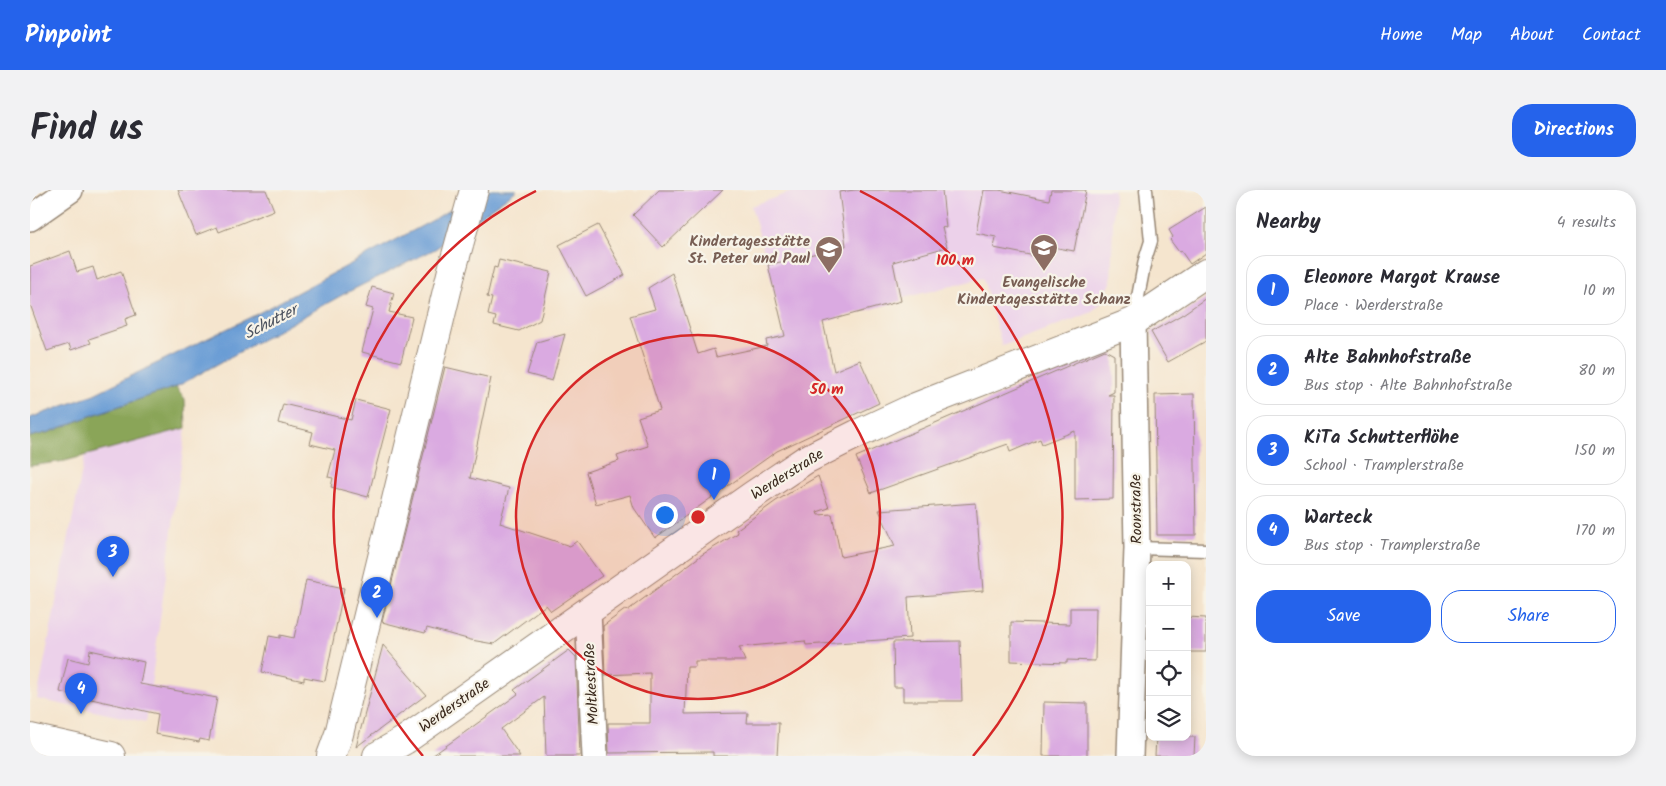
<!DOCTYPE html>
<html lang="en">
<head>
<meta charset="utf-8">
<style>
	body { margin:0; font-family:Kalam,sans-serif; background:#f2f2f3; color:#2b2b33 }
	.controls { position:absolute; right:15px; bottom:15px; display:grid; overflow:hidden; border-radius:10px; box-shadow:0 2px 12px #0003 }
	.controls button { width:45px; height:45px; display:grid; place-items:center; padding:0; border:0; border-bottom:1px solid #e1e1e2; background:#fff; color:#2b2b33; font:25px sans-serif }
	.you { position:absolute; left:634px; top:324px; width:18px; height:18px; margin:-12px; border:4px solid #fff; border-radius:50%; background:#1a73e8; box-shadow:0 0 0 8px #1a73e833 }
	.badge { display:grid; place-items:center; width:32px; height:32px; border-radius:50%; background:#2563eb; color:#fff; font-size:16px; font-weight:700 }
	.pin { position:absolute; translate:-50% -41px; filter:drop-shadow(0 1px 2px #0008) }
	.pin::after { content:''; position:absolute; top:26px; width:18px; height:15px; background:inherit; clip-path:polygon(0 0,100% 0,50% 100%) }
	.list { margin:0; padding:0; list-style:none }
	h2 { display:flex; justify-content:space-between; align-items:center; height:65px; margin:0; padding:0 20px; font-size:21px }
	h2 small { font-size:16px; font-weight:400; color:#7c7c81 }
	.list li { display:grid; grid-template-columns:32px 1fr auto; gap:15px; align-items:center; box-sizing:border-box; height:70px; margin:0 10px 10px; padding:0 10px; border:1px solid #e1e1e2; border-radius:20px }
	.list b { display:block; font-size:19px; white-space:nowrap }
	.list p { margin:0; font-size:16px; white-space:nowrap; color:#7c7c81 }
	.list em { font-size:16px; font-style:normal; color:#7c7c81 }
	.actions { display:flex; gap:10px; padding:15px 20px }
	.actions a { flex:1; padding:11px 0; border:1px solid #2563eb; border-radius:20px; text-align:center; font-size:18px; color:#2563eb }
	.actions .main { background:#2563eb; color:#fff }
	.icon { flex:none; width:28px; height:28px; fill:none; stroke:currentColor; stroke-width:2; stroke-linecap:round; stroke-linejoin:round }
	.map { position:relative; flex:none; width:1176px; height:566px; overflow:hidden; border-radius:20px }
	header { display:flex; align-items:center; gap:30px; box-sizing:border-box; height:70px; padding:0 25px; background:#2563eb; color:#fff }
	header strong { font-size:24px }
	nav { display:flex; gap:28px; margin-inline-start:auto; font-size:18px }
	.intro { display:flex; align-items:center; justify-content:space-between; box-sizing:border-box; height:120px; padding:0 30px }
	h1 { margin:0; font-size:35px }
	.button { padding:12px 22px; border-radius:20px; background:#2563eb; color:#fff; font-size:18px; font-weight:700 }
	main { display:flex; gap:30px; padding:0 30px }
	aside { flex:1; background:#fff; border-radius:20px; box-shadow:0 2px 12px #0003 }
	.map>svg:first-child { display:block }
	.built { fill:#ecd1ea }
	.forest { fill:#8aa558; stroke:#62683b }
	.water { fill:#6b9dd5; stroke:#53647a }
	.building { fill:#daaae1 }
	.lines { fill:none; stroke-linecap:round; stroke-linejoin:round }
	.lane-casing { stroke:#988876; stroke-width:15 }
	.street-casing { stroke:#988876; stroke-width:28 }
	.secondary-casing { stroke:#988876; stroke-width:30 }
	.lane { stroke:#fff; stroke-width:12 }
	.street { stroke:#fff; stroke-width:25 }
	.secondary { stroke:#fff; stroke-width:28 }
	.ring { fill:none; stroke:#d62828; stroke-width:2.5 }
	.labels { text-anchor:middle; stroke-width:4.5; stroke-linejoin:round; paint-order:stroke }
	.education-label { font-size:15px; font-weight:bold; fill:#785e54; stroke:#f7f3e8; text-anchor:end }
	.street-label { font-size:15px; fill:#3b2a1e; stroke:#f7f3e8 }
	.water-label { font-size:16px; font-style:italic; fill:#4c525e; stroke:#f7f3e8 }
	.centre { fill:#d62828; stroke:#f7f3e8; stroke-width:2.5 }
	.ring-label { font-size:15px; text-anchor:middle; font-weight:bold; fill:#d62828; stroke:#f7f3e8; stroke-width:4.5; stroke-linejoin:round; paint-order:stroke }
</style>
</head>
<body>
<header>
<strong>Pinpoint</strong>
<nav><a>Home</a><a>Map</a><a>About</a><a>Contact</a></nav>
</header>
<div class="intro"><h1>Find us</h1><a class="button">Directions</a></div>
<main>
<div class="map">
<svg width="1176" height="566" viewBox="0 0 1176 566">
	<rect width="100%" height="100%" fill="#f7f3e8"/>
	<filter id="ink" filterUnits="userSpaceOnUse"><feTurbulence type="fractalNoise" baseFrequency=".02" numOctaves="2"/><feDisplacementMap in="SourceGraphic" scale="10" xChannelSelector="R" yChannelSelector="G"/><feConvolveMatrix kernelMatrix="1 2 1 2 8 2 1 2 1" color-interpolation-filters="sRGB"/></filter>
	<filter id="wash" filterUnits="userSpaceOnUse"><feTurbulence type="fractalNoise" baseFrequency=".0096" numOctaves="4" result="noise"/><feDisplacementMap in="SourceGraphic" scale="20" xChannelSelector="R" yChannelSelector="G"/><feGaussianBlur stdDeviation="1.12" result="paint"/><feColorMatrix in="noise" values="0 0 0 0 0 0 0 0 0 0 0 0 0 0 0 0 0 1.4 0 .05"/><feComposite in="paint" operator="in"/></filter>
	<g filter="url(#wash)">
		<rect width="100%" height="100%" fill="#f5e5ce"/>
		<g class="built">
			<polygon points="767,0 1084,0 1081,93 1070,114 1060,123 972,156 953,88 873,108 866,83 852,85 793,132 760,165 738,75 721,16"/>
			<polygon points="156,238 116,532 7,509 55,265"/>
		</g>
		<polygon class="forest" points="146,197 155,209 156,238 35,271 0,276 0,247 20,242 63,225"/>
		<polygon class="water" points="450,0 487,0 405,59 314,104 146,197 63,225 20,242 0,247 0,228 58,207 223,126 405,29"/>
		<g id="blocks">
			<g class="building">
				<polygon points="148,0 236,0 244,20 189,42 187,37 166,45"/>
				<polygon points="629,0 693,0 633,57 603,25"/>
				<polygon points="825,0 912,0 916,38 912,37 917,57 863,72 871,111 793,132 804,181 830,170 849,213 747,261 625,348 604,318 600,305 566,314 556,282 589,271 587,266 618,256 608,227 630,220 600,126 625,119 618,98 642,83 668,164 684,159 686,167 737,156 736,150 755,146 738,75 816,56 809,2"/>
				<polygon points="954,0 969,0 1019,10 1021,0 1056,0 1044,61 1012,55 1010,67 964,58 966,47 946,43"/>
				<polygon points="1176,17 1176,63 1160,74 1151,61 1149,62 1140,50 1143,47 1139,40"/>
				<polygon points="568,35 595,85 556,106 529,55"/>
				<polygon points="40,61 47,82 63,77 67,90 91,81 106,125 95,129 97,136 59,149 61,153 41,160 39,154 17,161 0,114 0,76"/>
				<polygon points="469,70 521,82 510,130 489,141 464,135 466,127 458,125 462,108 457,107 464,77 467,78"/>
				<polygon points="342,97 364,103 359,122 382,127 371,172 332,162 343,119 336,117"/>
				<polygon points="1176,108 1176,151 1138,172 1121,142 1153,124"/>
				<polygon points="535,144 522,191 497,184 507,152"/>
				<polygon points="1075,160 1084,165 1084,202 1078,205 1084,205 1083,309 1045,310 1045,241 1012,254 1010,249 980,262 978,254 841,303 826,267"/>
				<polygon points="415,177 461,188 440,288 479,298 470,333 540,356 547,351 572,386 521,421 516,415 464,454 441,450 397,438 395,443 352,432"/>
				<polygon points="1164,204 1166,345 1127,345 1125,205"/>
				<polygon points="326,210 361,219 338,307 301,297 303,288 298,287 305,260 280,254 283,242 248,233 253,214 321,230"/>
				<polygon points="788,286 799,318 787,322 788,325 802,324 811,367 865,356 849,320 946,313 953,401 878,407 880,448 776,455 775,451 709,457 715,471 665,471 665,477 657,477 655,524 718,523 717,533 749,533 747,566 683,566 683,562 579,563 578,533 620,533 620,483 575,485 573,436 596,419 597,421 673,364 708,343 706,340 746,311"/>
				<polygon points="276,390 314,398 295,491 274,487 274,491 232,482 239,446 250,448 250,445 264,448"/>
				<polygon points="1040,418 1066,418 1065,471 1037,470 1037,473 981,471 981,432 1040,434"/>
				<polygon points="1157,427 1176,428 1176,462 1157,462"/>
				<polygon points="930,451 932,511 873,511 873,497 864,497 863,452"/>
				<polygon points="353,455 396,505 326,557"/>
				<polygon points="60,460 114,472 110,494 187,508 179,551 170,549 169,552 125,544 128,524 30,502 38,468 58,473"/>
				<polygon points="539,460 546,467 550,566 516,566 514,507 471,539 490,566 402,566 488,504 484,500"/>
				<polygon points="1014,512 1057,513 1057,566 1013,566"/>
				<polygon points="1126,547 1165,547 1164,566 1125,566"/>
			</g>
		</g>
	</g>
	<g filter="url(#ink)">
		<use href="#blocks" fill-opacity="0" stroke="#988876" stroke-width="1"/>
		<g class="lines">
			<defs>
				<g id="lane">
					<polyline points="1104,128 1115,70 1121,51 1116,0"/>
					<polyline points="1107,358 1176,360"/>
				</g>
				<g id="street">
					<polyline points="0,28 40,0"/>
					<polyline points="558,422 565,566"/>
					<polyline points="1100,566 1107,358 1103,132"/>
				</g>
				<g id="secondary">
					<polyline points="0,548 81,566"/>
					<polyline points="301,566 309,544 422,80 444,0"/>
					<polyline points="347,566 375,550 723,305 775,270 827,244 883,218 1103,132 1176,83"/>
				</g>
			</defs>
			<use href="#lane" class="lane-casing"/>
			<use href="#street" class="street-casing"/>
			<use href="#secondary" class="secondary-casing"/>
			<use href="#lane" class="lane"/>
			<use href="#street" class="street"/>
			<use href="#secondary" class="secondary"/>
		</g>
	</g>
	<circle cx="668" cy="327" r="182" fill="#d62828" fill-opacity=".12"/>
	<g class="ring">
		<circle cx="668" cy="327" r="182"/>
		<path d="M393 566A364 364 0 0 1 506 1M830 1A364 364 0 0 1 943 566"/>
	</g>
	<defs>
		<symbol id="school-pin" viewBox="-11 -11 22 30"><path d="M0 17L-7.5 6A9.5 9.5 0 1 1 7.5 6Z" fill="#8d6e63" stroke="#f7f3e8"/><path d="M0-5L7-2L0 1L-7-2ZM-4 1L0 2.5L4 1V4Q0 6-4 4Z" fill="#fff"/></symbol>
	</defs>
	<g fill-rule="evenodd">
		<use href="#school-pin" x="998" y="42" width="32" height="43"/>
		<use href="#school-pin" x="783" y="44" width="32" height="43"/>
	</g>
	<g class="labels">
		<g class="education-label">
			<text x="780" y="56">Kindertagesstätte<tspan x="780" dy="17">St. Peter und Paul</tspan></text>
			<text x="1014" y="97" text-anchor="middle">Evangelische<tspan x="1014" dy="17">Kindertagesstätte Schanz</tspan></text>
		</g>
		<g class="street-label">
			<text transform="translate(757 284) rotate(-32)" y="5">Werderstraße</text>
			<text transform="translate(1106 319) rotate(-91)" y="5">Roonstraße</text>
			<text transform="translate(561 494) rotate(-93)" y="5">Moltkestraße</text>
			<text transform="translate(424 515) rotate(-35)" y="5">Werderstraße</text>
		</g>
		<g class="water-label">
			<text transform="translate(240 131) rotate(-27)" y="6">Schutter</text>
		</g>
	</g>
	<circle cx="668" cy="327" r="8" class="centre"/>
	<g class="ring-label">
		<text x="925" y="75">100 m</text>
		<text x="797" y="204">50 m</text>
	</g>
</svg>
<div class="controls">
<button>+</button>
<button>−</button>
<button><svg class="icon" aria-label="locate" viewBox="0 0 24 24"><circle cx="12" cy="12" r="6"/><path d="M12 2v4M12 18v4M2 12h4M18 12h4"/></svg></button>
<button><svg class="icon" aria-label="layers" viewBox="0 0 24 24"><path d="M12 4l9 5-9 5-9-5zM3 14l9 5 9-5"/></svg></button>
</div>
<div class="you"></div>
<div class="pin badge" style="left:684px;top:310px">1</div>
<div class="pin badge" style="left:347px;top:428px">2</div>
<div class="pin badge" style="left:83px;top:387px">3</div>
<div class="pin badge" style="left:51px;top:524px">4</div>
</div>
<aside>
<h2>Nearby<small>4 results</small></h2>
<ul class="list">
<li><span class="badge">1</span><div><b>Eleonore Margot Krause</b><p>Place · Werderstraße</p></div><em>10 m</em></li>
<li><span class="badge">2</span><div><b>Alte Bahnhofstraße</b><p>Bus stop · Alte Bahnhofstraße</p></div><em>80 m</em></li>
<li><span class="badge">3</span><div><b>KiTa Schutterflöhe</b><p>School · Tramplerstraße</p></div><em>150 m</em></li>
<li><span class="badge">4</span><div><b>Warteck</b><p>Bus stop · Tramplerstraße</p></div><em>170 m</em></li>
</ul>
<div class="actions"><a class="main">Save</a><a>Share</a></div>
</aside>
</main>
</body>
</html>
